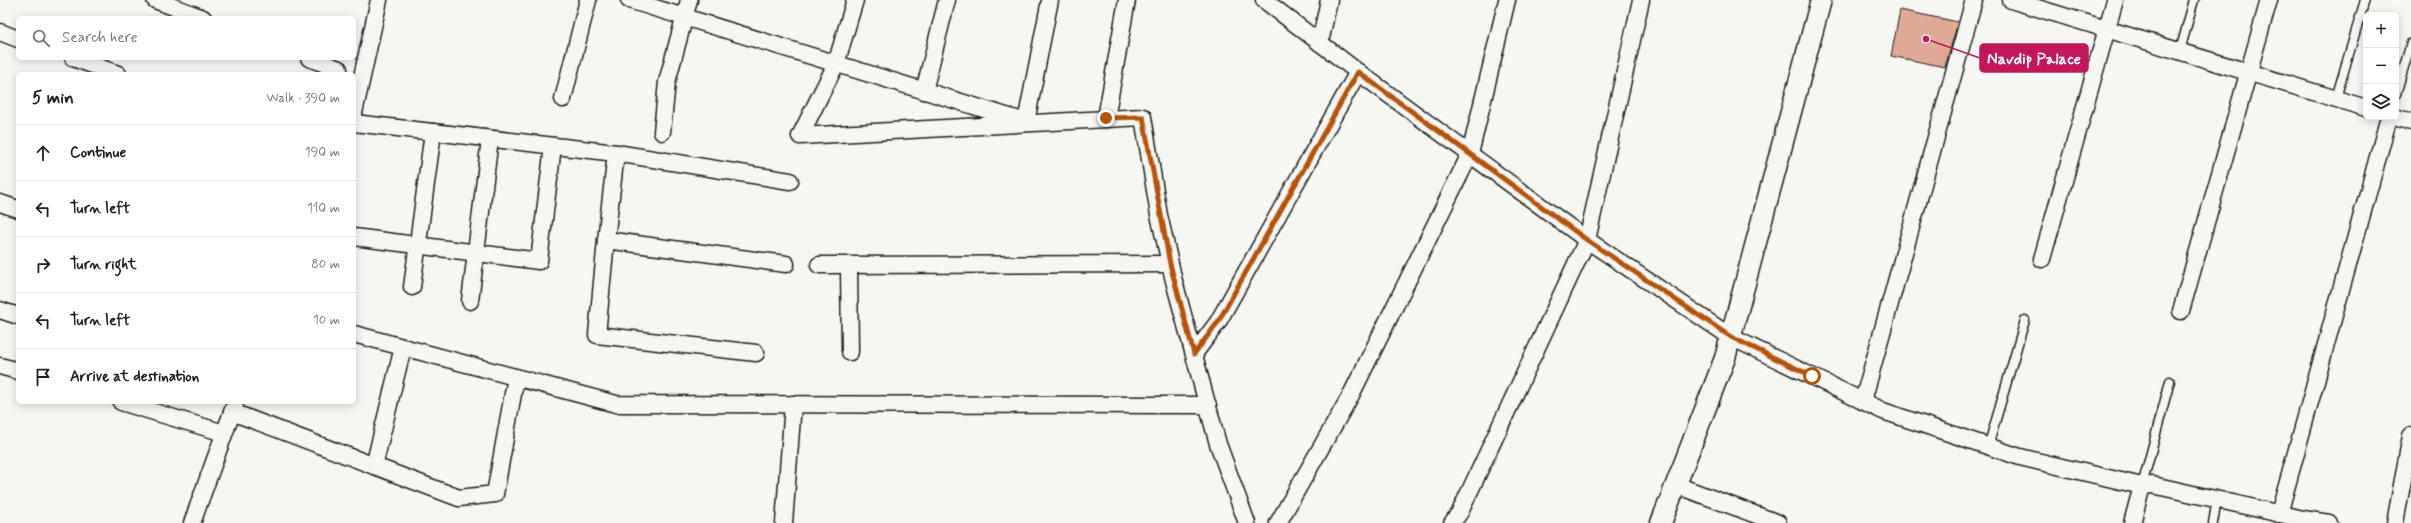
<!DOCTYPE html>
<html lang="en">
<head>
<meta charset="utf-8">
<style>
	body { margin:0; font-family:Mynerve,sans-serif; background:#f2f2f2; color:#202124 }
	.controls { position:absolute; right:12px; top:12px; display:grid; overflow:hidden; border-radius:6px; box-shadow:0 2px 10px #0003 }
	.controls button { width:36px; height:36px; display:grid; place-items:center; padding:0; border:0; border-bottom:1px solid #e0e0e0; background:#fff; color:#202124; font:20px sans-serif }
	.stop { position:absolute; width:12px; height:12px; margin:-9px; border:3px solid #b45309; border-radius:50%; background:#fff }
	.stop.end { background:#b45309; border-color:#fff; box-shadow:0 1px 4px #0008 }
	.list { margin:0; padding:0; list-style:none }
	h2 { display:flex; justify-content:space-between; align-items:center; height:52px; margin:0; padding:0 16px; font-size:17px }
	h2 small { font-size:13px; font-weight:400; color:#757577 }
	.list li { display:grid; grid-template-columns:26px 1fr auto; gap:12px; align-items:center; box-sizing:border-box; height:56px; padding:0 16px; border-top:1px solid #e0e0e0 }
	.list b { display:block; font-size:15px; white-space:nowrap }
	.list em { font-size:13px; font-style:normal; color:#757577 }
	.icon { flex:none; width:22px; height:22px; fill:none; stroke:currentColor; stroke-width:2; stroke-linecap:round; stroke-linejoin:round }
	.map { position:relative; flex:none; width:2411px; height:523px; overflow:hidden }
	.search { position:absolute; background:#fff; box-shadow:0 2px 10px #0003; left:16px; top:16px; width:340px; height:44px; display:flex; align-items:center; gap:10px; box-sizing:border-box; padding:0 14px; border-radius:6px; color:#757577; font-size:15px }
	.panel { position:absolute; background:#fff; box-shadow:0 2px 10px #0003; left:16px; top:72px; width:340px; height:332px; border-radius:6px }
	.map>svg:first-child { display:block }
	.building { fill:#dfa995; stroke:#1c1c1c }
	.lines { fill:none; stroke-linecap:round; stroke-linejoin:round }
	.service-casing { stroke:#1c1c1c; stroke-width:11 }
	.minor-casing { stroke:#1c1c1c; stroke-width:19 }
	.tertiary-casing { stroke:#1c1c1c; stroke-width:23 }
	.service { stroke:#f6f6f2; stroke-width:8 }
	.minor { stroke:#f6f6f2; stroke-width:16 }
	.tertiary { stroke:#f6f6f2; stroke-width:20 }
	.route { stroke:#b45309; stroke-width:5 }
	.leader { fill:none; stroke:#c2185b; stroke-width:1.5 }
	.callout-dot { fill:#c2185b; stroke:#f6f6f2; stroke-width:1.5 }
	.callout { fill:#c2185b; stroke:#c2185b; stroke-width:1.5 }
	.callout-label { font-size:16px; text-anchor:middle; font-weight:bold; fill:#fff }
</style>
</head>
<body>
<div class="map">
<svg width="2411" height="523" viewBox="0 0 2411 523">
	<rect width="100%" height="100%" fill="#f6f6f2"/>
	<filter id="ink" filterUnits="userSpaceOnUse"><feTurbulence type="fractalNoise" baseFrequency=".025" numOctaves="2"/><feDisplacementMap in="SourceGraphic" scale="8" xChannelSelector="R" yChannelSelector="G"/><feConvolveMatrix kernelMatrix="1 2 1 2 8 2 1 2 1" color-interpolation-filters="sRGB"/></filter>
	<g filter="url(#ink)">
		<polygon class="building" points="1900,10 1958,22 1945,67 1891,56"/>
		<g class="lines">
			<defs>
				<g id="service">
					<polyline points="2180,51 2194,0"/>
					<polyline points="2396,94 2411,43"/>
					<polyline points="2336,98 2365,0"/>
					<polyline points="1988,447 2025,320"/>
					<polyline points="2142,486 2170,381"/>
					<polyline points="2213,523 2217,499"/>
				</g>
				<g id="minor">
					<polyline points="155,0 203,18"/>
					<polyline points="629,0 1026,122 1050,0"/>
					<polyline points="855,0 836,64 800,136 1143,117 1159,215 1174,281 1218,444 1247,523"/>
					<polyline points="1264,0 1358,72"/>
					<polyline points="2011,0 2366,108"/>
					<polyline points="0,32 18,39"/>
					<polyline points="1320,43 1329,0"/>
					<polyline points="73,58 118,74"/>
					<polyline points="309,58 339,69"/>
					<polyline points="924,91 947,0"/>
					<polyline points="563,99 588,0"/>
					<polyline points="354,113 379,0"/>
					<polyline points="2395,117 2411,122"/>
					<polyline points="1106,118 1127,0"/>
					<polyline points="354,123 616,153 790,181"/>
					<polyline points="662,132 667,82 689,0"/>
					<polyline points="616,153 606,240 786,264"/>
					<polyline points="0,203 18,209"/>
					<polyline points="354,237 539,261 553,146"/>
					<polyline points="606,240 597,335 756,353"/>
					<polyline points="2042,259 2115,0"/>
					<polyline points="819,265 1170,264"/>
					<polyline points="849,265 850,352"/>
					<polyline points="412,287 433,132"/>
					<polyline points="470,301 490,139"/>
					<polyline points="0,310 18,316"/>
					<polyline points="2181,311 2269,0"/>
					<polyline points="354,334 616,404 1208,405"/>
					<polyline points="1194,354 1218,322 1358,72 1587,240 1731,337 1883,411 2020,457 2142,486 2132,523"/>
					<polyline points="0,366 18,371"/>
					<polyline points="1863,401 1974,0"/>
					<polyline points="121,402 224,433"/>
					<polyline points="232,412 459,498 495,494 516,377"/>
					<polyline points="374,466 403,347"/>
					<polyline points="1676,485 1778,523"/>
					<polyline points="2142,486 2153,485 2303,519 2329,523"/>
					<polyline points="2279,514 2389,117"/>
					<polyline points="192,523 235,404"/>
					<polyline points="784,523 793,404"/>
					<polyline points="1278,523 1351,395 1470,154 1507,0"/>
					<polyline points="1452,523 1460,512 1587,240 1641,0"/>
					<polyline points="2395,523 2411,436"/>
				</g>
				<polyline id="tertiary" points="1661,523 1725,358 1821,0"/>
			</defs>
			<use href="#service" class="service-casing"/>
			<use href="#minor" class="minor-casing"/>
			<use href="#tertiary" class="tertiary-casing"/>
			<use href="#service" class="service"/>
			<use href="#minor" class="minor"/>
			<use href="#tertiary" class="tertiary"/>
		</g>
	</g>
	<g class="lines" filter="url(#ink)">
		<polyline class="route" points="1106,118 1143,117 1170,264 1194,354 1218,322 1358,72 1587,240 1731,337 1812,376"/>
	</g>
	<path class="leader" d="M1926 39L1980 58"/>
	<circle class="callout-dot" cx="1926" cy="39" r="4"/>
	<rect class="callout" x="1980" y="44" width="108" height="28" rx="4"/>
	<g class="callout-label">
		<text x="2034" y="64">Navdip Palace</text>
	</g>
</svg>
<div class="controls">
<button>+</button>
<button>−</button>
<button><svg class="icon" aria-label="layers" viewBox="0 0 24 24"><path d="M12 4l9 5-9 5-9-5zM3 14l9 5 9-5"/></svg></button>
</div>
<div class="stop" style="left:1812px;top:376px"></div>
<div class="stop end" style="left:1106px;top:118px"></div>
<div class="search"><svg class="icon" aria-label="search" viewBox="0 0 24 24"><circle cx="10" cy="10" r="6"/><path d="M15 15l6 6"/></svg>Search here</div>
<section class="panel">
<h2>5 min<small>Walk · 390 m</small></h2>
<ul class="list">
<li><svg class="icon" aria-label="ahead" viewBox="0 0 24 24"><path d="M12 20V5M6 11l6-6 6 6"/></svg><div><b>Continue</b></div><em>190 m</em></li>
<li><svg class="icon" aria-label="left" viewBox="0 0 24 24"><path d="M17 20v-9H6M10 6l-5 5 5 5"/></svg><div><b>Turn left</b></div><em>110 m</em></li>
<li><svg class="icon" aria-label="right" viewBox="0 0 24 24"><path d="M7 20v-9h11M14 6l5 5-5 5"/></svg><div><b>Turn right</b></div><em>80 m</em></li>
<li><svg class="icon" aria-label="left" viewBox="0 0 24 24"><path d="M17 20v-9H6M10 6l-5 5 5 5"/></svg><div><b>Turn left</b></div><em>10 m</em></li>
<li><svg class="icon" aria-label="arrive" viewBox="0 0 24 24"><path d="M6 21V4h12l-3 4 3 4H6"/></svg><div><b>Arrive at destination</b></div></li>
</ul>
</section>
</div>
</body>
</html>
